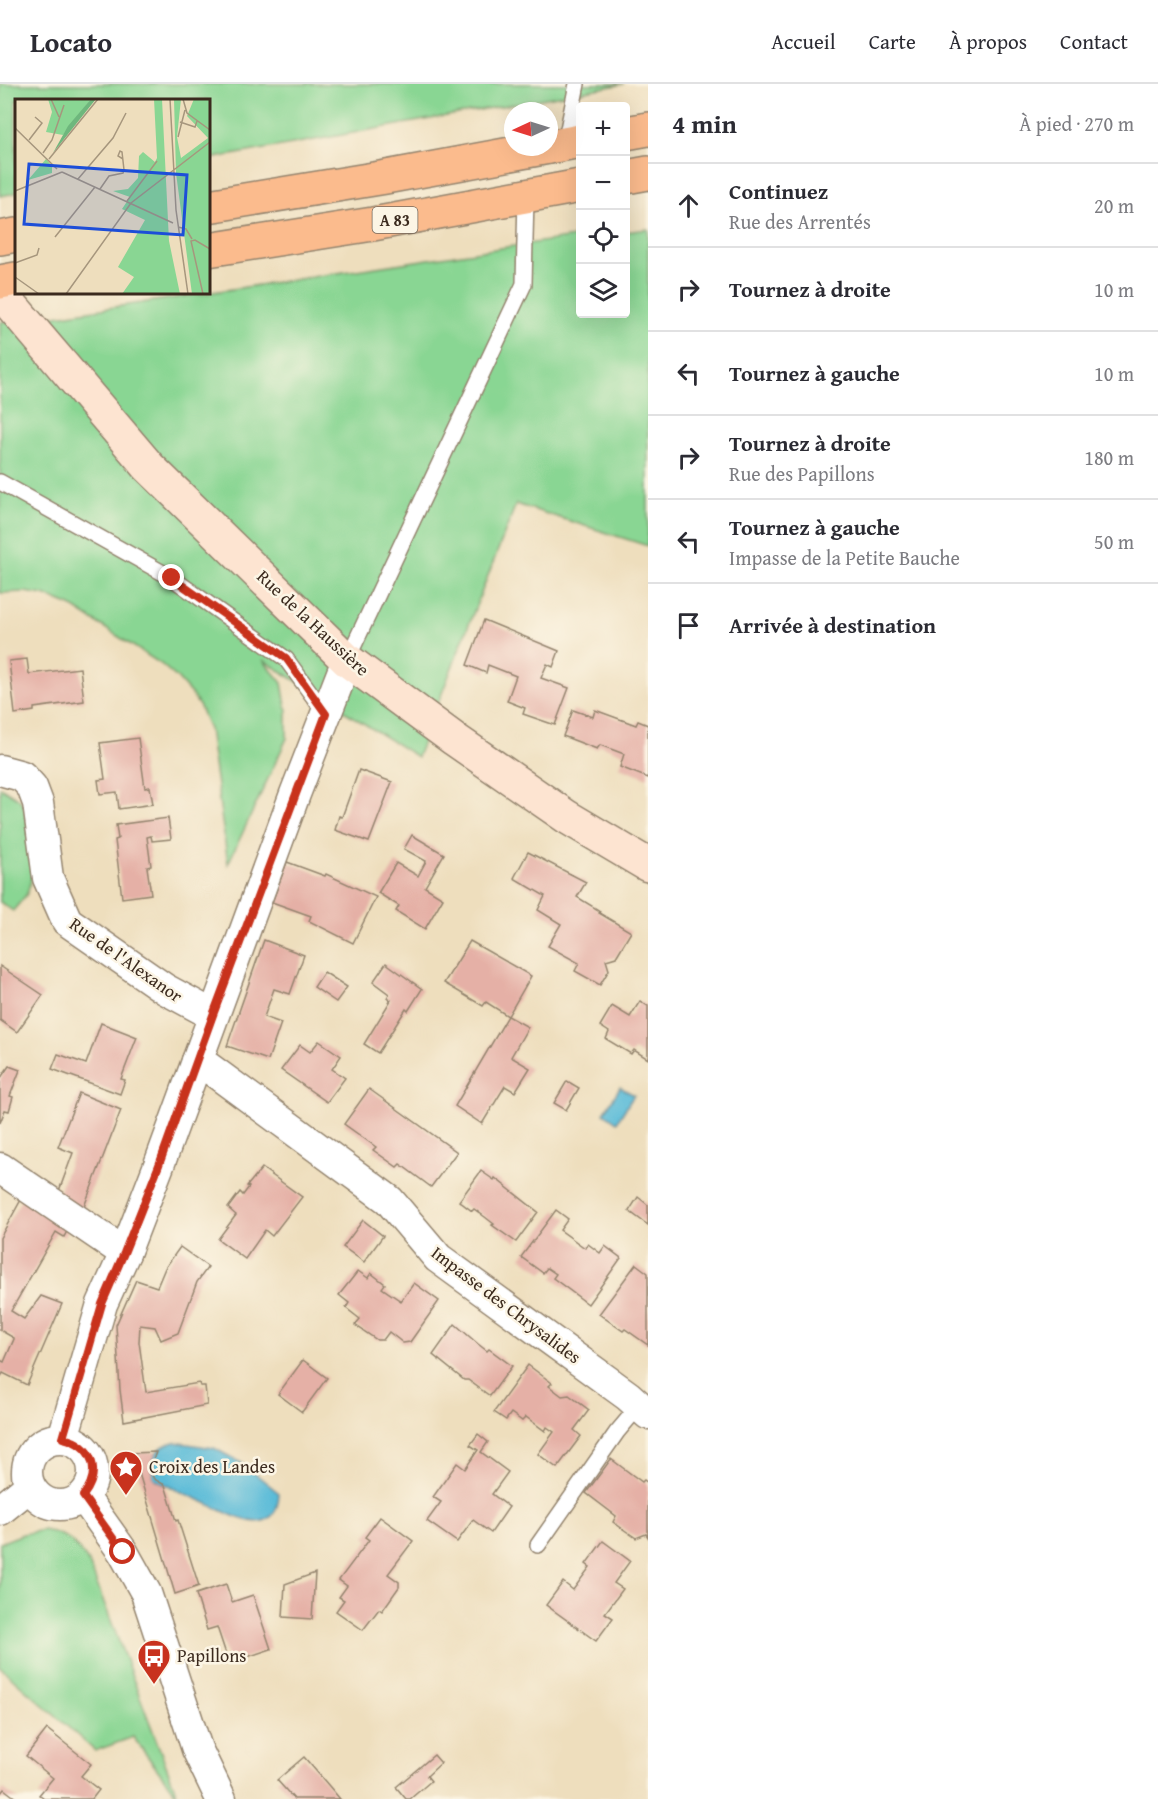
<!DOCTYPE html>
<html lang="fr">
<head>
<meta charset="utf-8">
<style>
	body { margin:0; font-family:"Gentium Book Plus",serif; background:#f2f2f3; color:#2b2b33 }
	.controls { position:absolute; right:18px; top:18px; display:grid; overflow:hidden; border-radius:6px; box-shadow:0 6px 24px #0002 }
	.controls button { width:54px; height:54px; display:grid; place-items:center; padding:0; border:0; border-bottom:2px solid #e1e1e2; background:#fff; color:#2b2b33; font:30px sans-serif }
	.compass { position:absolute; left:504px; top:18px; width:54px; height:54px; border-radius:50%; background:#fff; box-shadow:0 6px 24px #0002; rotate:266deg }
	.stop { position:absolute; width:18px; height:18px; margin:-14px; border:4px solid #c8321e; border-radius:50%; background:#fff }
	.stop.end { background:#c8321e; border-color:#fff; box-shadow:0 2px 6px #0008 }
	.list { margin:0; padding:0; list-style:none }
	h2 { display:flex; justify-content:space-between; align-items:center; height:78px; margin:0; padding:0 24px; font-size:26px }
	h2 small { font-size:20px; font-weight:400; color:#7c7c81 }
	.list li { display:grid; grid-template-columns:39px 1fr auto; gap:18px; align-items:center; box-sizing:border-box; height:84px; padding:0 24px; border-top:2px solid #e1e1e2 }
	.list b { display:block; font-size:22px; white-space:nowrap }
	.list p { margin:0; font-size:20px; white-space:nowrap; color:#7c7c81 }
	.list em { font-size:20px; font-style:normal; color:#7c7c81 }
	.icon { flex:none; width:33px; height:33px; fill:none; stroke:currentColor; stroke-width:2; stroke-linecap:round; stroke-linejoin:round }
	.map { position:relative; flex:none; width:648px; height:1715px; overflow:hidden }
	header { display:flex; align-items:center; gap:36px; box-sizing:border-box; height:84px; padding:0 30px; background:#fff; border-bottom:2px solid #e1e1e2 }
	header strong { font-size:28px }
	nav { display:flex; gap:33px; margin-inline-start:auto; font-size:21px }
	main { display:flex }
	aside { flex:1; background:#fff }
	.map>svg:first-child { display:block }
	.green { fill:#89d693; stroke:#628058; stroke-width:1.5 }
	.water { fill:#5abbd8; stroke:#4a727b; stroke-width:1.5 }
	.building { fill:#e5b0a6 }
	.lines { fill:none; stroke-linecap:round; stroke-linejoin:round }
	.service-casing { stroke:#94846e; stroke-width:18 }
	.minor-casing { stroke:#94846e; stroke-width:33 }
	.secondary-casing { stroke:#94846e; stroke-width:36 }
	.trunk-casing { stroke:#94846e; stroke-width:36 }
	.service { stroke:#fff; stroke-width:15 }
	.minor { stroke:#fff; stroke-width:30 }
	.secondary { stroke:#fde4d1; stroke-width:33 }
	.trunk { stroke:#fbbb8d; stroke-width:33 }
	.route { stroke:#c8321e; stroke-width:8 }
	.labels { text-anchor:middle; stroke-width:5; stroke-linejoin:round; paint-order:stroke }
	.shield { fill:#fcf5e5; stroke:#75675a; stroke-width:1.5 }
	.shield-label { font-size:16px; font-weight:bold; fill:#3b2a1e }
	.street-label { font-size:18px; fill:#3b2a1e; stroke:#fcf5e5 }
	.poi-label { font-size:18px; fill:#3b2a1e; stroke:#fcf5e5; text-anchor:start }
	.inset-road { fill:none; stroke:#a6967d; stroke-width:1.5 }
	.view { fill:#1d4ed8; fill-opacity:0.15; stroke:#1d4ed8; stroke-width:3 }
	.inset-edge { fill:none; stroke:#3b2a1e; stroke-width:3 }
</style>
</head>
<body>
<header>
<strong>Locato</strong>
<nav><a>Accueil</a><a>Carte</a><a>À propos</a><a>Contact</a></nav>
</header>
<main>
<div class="map">
<svg width="648" height="1715" viewBox="0 0 648 1715">
	<rect width="100%" height="100%" fill="#fcf5e5"/>
	<filter id="ink" filterUnits="userSpaceOnUse"><feTurbulence type="fractalNoise" baseFrequency=".0167" numOctaves="2"/><feDisplacementMap in="SourceGraphic" scale="12" xChannelSelector="R" yChannelSelector="G"/><feConvolveMatrix kernelMatrix="1 2 1 2 8 2 1 2 1" color-interpolation-filters="sRGB"/></filter>
	<filter id="wash" filterUnits="userSpaceOnUse"><feTurbulence type="fractalNoise" baseFrequency=".008" numOctaves="4" result="noise"/><feDisplacementMap in="SourceGraphic" scale="24" xChannelSelector="R" yChannelSelector="G"/><feGaussianBlur stdDeviation="1.35" result="paint"/><feColorMatrix in="noise" values="0 0 0 0 0 0 0 0 0 0 0 0 0 0 0 0 0 1.4 0 .05"/><feComposite in="paint" operator="in"/></filter>
	<g filter="url(#wash)">
		<rect width="100%" height="100%" fill="#eedebd"/>
		<g class="green">
			<polygon points="0,0 624,0 209,75 208,16 16,16 16,109 0,112"/>
			<polygon points="648,145 648,462 516,420 417,673 263,576 282,599 287,627 287,654 228,780 209,645 200,623 192,611 177,594 161,580 71,522 44,511 25,508 0,509 0,238 56,232 580,152 580,230 626,230 626,148"/>
			<polygon points="0,703 19,715 24,722 35,783 27,810 13,827 0,818"/>
			<path d="M43,1446C68,1450 75,1459 89,1479L178,1713L133,1653L95,1667L0,1583V1459L23,1450Z"/>
		</g>
		<g class="water">
			<polygon points="620,1003 634,1011 617,1038 604,1029"/>
			<path d="M174,1358L214,1364L243,1380L279,1409C277,1459 231,1431 206,1419C188,1411 171,1403 154,1395C147,1378 156,1362 174,1358Z"/>
		</g>
		<g id="blocks">
			<g class="building">
				<polygon points="484,536 559,567 553,583 547,580 541,594 569,604 555,641 523,630 525,624 507,617 516,592 488,581 486,589 467,581"/>
				<polygon points="27,575 29,590 80,584 84,617 34,624 34,627 15,630 9,577"/>
				<polygon points="573,626 593,633 595,626 636,641 638,637 648,641 648,694 620,683 624,670 600,661 597,665 563,652"/>
				<polygon points="138,654 145,704 150,703 153,720 119,725 117,708 100,710 98,696 105,695 100,659"/>
				<polygon points="359,686 392,698 369,758 335,746 339,732 342,733"/>
				<polygon points="168,734 171,755 152,757 151,752 147,753 151,782 147,783 151,810 122,814 115,756 118,755 116,741"/>
				<polygon points="412,751 444,770 425,803 443,814 425,845 396,827 399,822 378,809 396,779 418,792 426,777 404,765"/>
				<polygon points="528,768 586,798 577,813 600,827 599,829 631,848 616,873 606,876 609,886 600,901 575,887 579,879 548,862 561,840 538,826 545,812 514,794"/>
				<polygon points="287,778 325,792 326,790 376,813 353,859 309,837 311,832 272,818"/>
				<polygon points="264,856 304,871 290,910 274,905 264,933 281,939 268,976 227,962"/>
				<polygon points="470,857 531,892 508,932 528,943 511,973 530,984 515,1008 505,1002 482,1040 455,1022 508,932 486,918 483,922 444,899"/>
				<polygon points="386,879 422,905 408,927 406,925 378,969 364,960 391,916 387,914 389,910 373,898"/>
				<polygon points="0,882 43,911 17,948 0,936"/>
				<polygon points="324,888 347,903 336,918 314,903"/>
				<polygon points="640,917 648,922 648,975 634,966 631,970 606,955 609,948 600,942 612,922 630,933"/>
				<polygon points="101,939 137,953 121,995 125,996 120,1010 52,985 58,970 86,980"/>
				<polygon points="319,957 341,972 332,985 345,994 327,1018 281,986 300,961 310,968"/>
				<polygon points="9,982 20,986 10,1012 13,1013 9,1027 5,1026 0,1039 0,995"/>
				<polygon points="567,997 579,1004 566,1026 554,1019"/>
				<polygon points="369,1005 457,1068 431,1103 400,1080 397,1083 373,1066 376,1063 344,1040"/>
				<polygon points="79,1009 121,1026 82,1128 56,1115 73,1069 58,1063"/>
				<polygon points="262,1084 302,1113 272,1152 265,1146 245,1175 218,1155 236,1131 228,1124 240,1108 243,1111 249,1103 247,1102"/>
				<polygon points="481,1087 494,1096 495,1094 538,1128 516,1158 492,1141 494,1140 485,1133 474,1125 472,1127 459,1117"/>
				<polygon points="638,1113 648,1121 648,1141 629,1127"/>
				<polygon points="22,1114 70,1141 64,1153 56,1148 11,1227 24,1235 41,1212 62,1220 27,1301 3,1289 0,1294 0,1276 4,1278 14,1255 14,1254 0,1246 0,1154"/>
				<polygon points="556,1126 568,1135 560,1146 585,1164 588,1160 600,1169 605,1162 621,1174 588,1220 553,1194 556,1190 547,1184 543,1189 521,1173"/>
				<polygon points="363,1136 383,1152 364,1178 343,1163"/>
				<polygon points="180,1163 208,1183 197,1198 178,1249 161,1256 155,1243 140,1241 139,1258 146,1308 199,1299 200,1302 205,1302 207,1321 124,1337 120,1306 116,1241 136,1196 157,1203 165,1184"/>
				<polygon points="636,1180 648,1189 648,1261 625,1245 623,1247 599,1230"/>
				<polygon points="358,1187 368,1194 371,1189 385,1200 382,1204 401,1217 414,1199 439,1217 410,1258 403,1259 389,1248 383,1256 377,1256 355,1241 360,1235 346,1224 349,1219 339,1211"/>
				<polygon points="455,1240 478,1260 487,1267 489,1265 512,1282 490,1312 468,1296 464,1296 433,1271"/>
				<polygon points="303,1276 327,1294 302,1328 278,1310"/>
				<polygon points="528,1281 552,1299 549,1302 562,1312 569,1311 589,1326 574,1346 581,1352 557,1384 538,1370 554,1348 547,1343 545,1347 526,1333 522,1337 511,1329 506,1336 494,1328"/>
				<polygon points="478,1350 488,1358 481,1368 508,1388 492,1410 509,1423 491,1449 473,1436 457,1458 427,1437 441,1418 433,1413 457,1379 465,1385 478,1366 470,1361"/>
				<polygon points="156,1368 151,1382 152,1391 154,1395 165,1401 176,1437 178,1436 199,1502 175,1510 133,1369"/>
				<polygon points="611,1375 642,1398 644,1396 648,1399 648,1453 646,1450 636,1454 613,1438 616,1432 586,1409"/>
				<polygon points="380,1433 413,1457 388,1490 399,1498 399,1503 382,1527 379,1525 363,1546 336,1527 344,1516 339,1513 347,1502 339,1496 369,1456 365,1453"/>
				<polygon points="603,1457 630,1477 614,1499 623,1505 605,1529 613,1534 596,1557 546,1521 563,1498 573,1506 590,1483 586,1480"/>
				<polygon points="315,1489 312,1535 283,1533 285,1500"/>
				<polygon points="226,1500 232,1518 253,1511 271,1565 229,1579 217,1543 207,1546 196,1510"/>
				<polygon points="47,1645 91,1680 81,1692 99,1706 92,1715 44,1715 39,1711 53,1694 26,1672"/>
				<polygon points="434,1671 441,1679 427,1692 431,1697 410,1715 406,1715 396,1703"/>
				<polygon points="304,1673 329,1702 340,1715 294,1715 277,1696"/>
				<polygon points="4,1705 17,1715 0,1715 0,1710"/>
			</g>
		</g>
	</g>
	<g filter="url(#ink)">
		<use href="#blocks" fill-opacity="0" stroke="#94846e" stroke-width="1.5"/>
		<g class="lines">
			<defs>
				<g id="service">
					<polyline points="565,60 577,0"/>
					<polyline points="0,398 172,494 286,575 326,630"/>
					<polyline points="347,576 524,200 526,112"/>
					<polyline points="538,1461 617,1348 639,1322"/>
				</g>
				<g id="minor">
					<polyline points="0,686 22,692 32,703 38,719 48,794 67,837 165,905 213,931"/>
					<polyline points="197,977 209,984 389,1116 438,1174 628,1312 648,1330"/>
					<polyline points="0,1084 125,1169"/>
					<polyline points="63,1354 102,1220 125,1169 159,1081 295,710 347,576"/>
					<circle cx="60" cy="1388" r="33"/>
					<polyline points="83,1412 123,1468 146,1509 197,1665 221,1715"/>
					<polyline points="0,1426 20,1410 31,1405"/>
				</g>
				<polyline id="secondary" points="0,208 149,383 347,576 454,655 567,733 648,781"/>
				<g id="trunk">
					<polyline points="626,49 648,45"/>
					<polyline points="549,63 580,57"/>
					<polyline points="626,93 648,89"/>
					<polyline points="208,122 386,93 549,63"/>
					<polyline points="0,154 16,151"/>
					<polyline points="208,166 373,140 580,102"/>
					<polyline points="0,198 16,195"/>
				</g>
			</defs>
			<use href="#service" class="service-casing"/>
			<use href="#minor" class="minor-casing"/>
			<use href="#secondary" class="secondary-casing"/>
			<use href="#trunk" class="trunk-casing"/>
			<use href="#service" class="service"/>
			<use href="#minor" class="minor"/>
			<use href="#secondary" class="secondary"/>
			<use href="#trunk" class="trunk"/>
		</g>
	</g>
	<g class="lines" filter="url(#ink)">
		<path class="route" d="M123,1468L83,1412C102,1387 93,1361 63,1354L102,1220L124,1169L159,1081L213,931L326,630L286,574L172,494"/>
	</g>
	<defs>
		<symbol id="sight-pin" viewBox="-11 -11 22 30"><path d="M0 17L-7.5 6A9.5 9.5 0 1 1 7.5 6Z" fill="#c8321e" stroke="#fcf5e5"/><path d="M0-6L1.8-2.2L6-1.7L2.9 1.2L3.7 5.4L0 3.3L-3.7 5.4L-2.9 1.2L-6-1.7L-1.8-2.2Z" fill="#fff"/></symbol>
		<symbol id="bus-pin" viewBox="-11 -11 22 30"><path d="M0 17L-7.5 6A9.5 9.5 0 1 1 7.5 6Z" fill="#c8321e" stroke="#fcf5e5"/><path d="M-5-6H5V4H4V6H2V4H-2V6H-4V4H-5ZM-3.5-4V0h7V-4ZM-3.5 1.2v1.5H-2V1.2ZM2 1.2v1.5H3.5V1.2Z" fill="#fff"/></symbol>
	</defs>
	<g fill-rule="evenodd">
		<use href="#sight-pin" x="107" y="1364" width="38" height="52"/>
		<use href="#bus-pin" x="135" y="1553" width="38" height="52"/>
	</g>
	<g class="labels">
		<rect class="shield" x="372.5" y="123" width="45" height="26" rx="4.5"/>
		<g class="shield-label">
			<text x="395" y="142">A 83</text>
		</g>
		<g class="street-label">
			<text transform="translate(313 539) rotate(43)" y="6">Rue de la Haussière</text>
			<text transform="translate(126 876) rotate(35)" y="6">Rue de l'Alexanor</text>
			<text transform="translate(506 1221) rotate(37)" y="6">Impasse des Chrysalides</text>
		</g>
		<g class="poi-label">
			<text x="149" y="1389">Croix des Landes</text>
			<text x="177" y="1578">Papillons</text>
		</g>
	</g>
	<g transform="translate(15 15)">
		<rect width="195" height="195" fill="#eedebd"/>
		<path d="M33,0H76L48,36L31,33L37,13ZM139,0H147L154,142L165,195H107L119,178L103,168L130,121L107,110L115,98L98,92L113,90L123,79L124,57L128,53L140,63L142,59ZM159,0H166L162,38L166,59L193,39L172,17L179,0H195V195H177L161,74ZM31,60L37,67V74L13,81Z" fill="#89d693"/>
		<path d="M76,0H81L38,54L53,27Z" fill="#6eb77d"/>
		<path class="inset-road" d="M36,0L44,18M155,0L161,111L173,195M168,0L172,14L195,31M165,23L180,28L182,22M0,29L42,70M163,38L170,11M14,41L27,24L20,18M28,54L37,41L49,6M34,60L83,0M47,73L158,124M63,80L98,39L111,14M85,90L94,77L108,74L109,71L107,53L105,52L103,57L108,60M0,92L47,73M112,102L142,62M163,128L171,130L177,140M40,138L80,88M0,164L22,156L24,149M0,178L24,195M51,195L116,104L195,43M188,195L176,142L180,141L195,150"/>
		<path class="view" d="M14,65L172,76L168,136L9,125Z"/>
		<rect width="195" height="195" class="inset-edge"/>
	</g>
</svg>
<div class="controls">
<button>+</button>
<button>−</button>
<button><svg class="icon" aria-label="locate" viewBox="0 0 24 24"><circle cx="12" cy="12" r="6"/><path d="M12 2v4M12 18v4M2 12h4M18 12h4"/></svg></button>
<button><svg class="icon" aria-label="layers" viewBox="0 0 24 24"><path d="M12 4l9 5-9 5-9-5zM3 14l9 5 9-5"/></svg></button>
</div>
<svg class="compass" viewBox="-18 -18 36 36"><path d="M0-13l5 13h-10z" fill="#e53935"/><path d="M0 13l5-13h-10z" fill="#7c7c81"/></svg>
<div class="stop" style="left:123px;top:1468px"></div>
<div class="stop end" style="left:172px;top:494px"></div>
</div>
<aside>
<h2>4 min<small>À pied · 270 m</small></h2>
<ul class="list">
<li><svg class="icon" aria-label="ahead" viewBox="0 0 24 24"><path d="M12 20V5M6 11l6-6 6 6"/></svg><div><b>Continuez</b><p>Rue des Arrentés</p></div><em>20 m</em></li>
<li><svg class="icon" aria-label="right" viewBox="0 0 24 24"><path d="M7 20v-9h11M14 6l5 5-5 5"/></svg><div><b>Tournez à droite</b></div><em>10 m</em></li>
<li><svg class="icon" aria-label="left" viewBox="0 0 24 24"><path d="M17 20v-9H6M10 6l-5 5 5 5"/></svg><div><b>Tournez à gauche</b></div><em>10 m</em></li>
<li><svg class="icon" aria-label="right" viewBox="0 0 24 24"><path d="M7 20v-9h11M14 6l5 5-5 5"/></svg><div><b>Tournez à droite</b><p>Rue des Papillons</p></div><em>180 m</em></li>
<li><svg class="icon" aria-label="left" viewBox="0 0 24 24"><path d="M17 20v-9H6M10 6l-5 5 5 5"/></svg><div><b>Tournez à gauche</b><p>Impasse de la Petite Bauche</p></div><em>50 m</em></li>
<li><svg class="icon" aria-label="arrive" viewBox="0 0 24 24"><path d="M6 21V4h12l-3 4 3 4H6"/></svg><div><b>Arrivée à destination</b></div></li>
</ul>
</aside>
</main>
</body>
</html>
